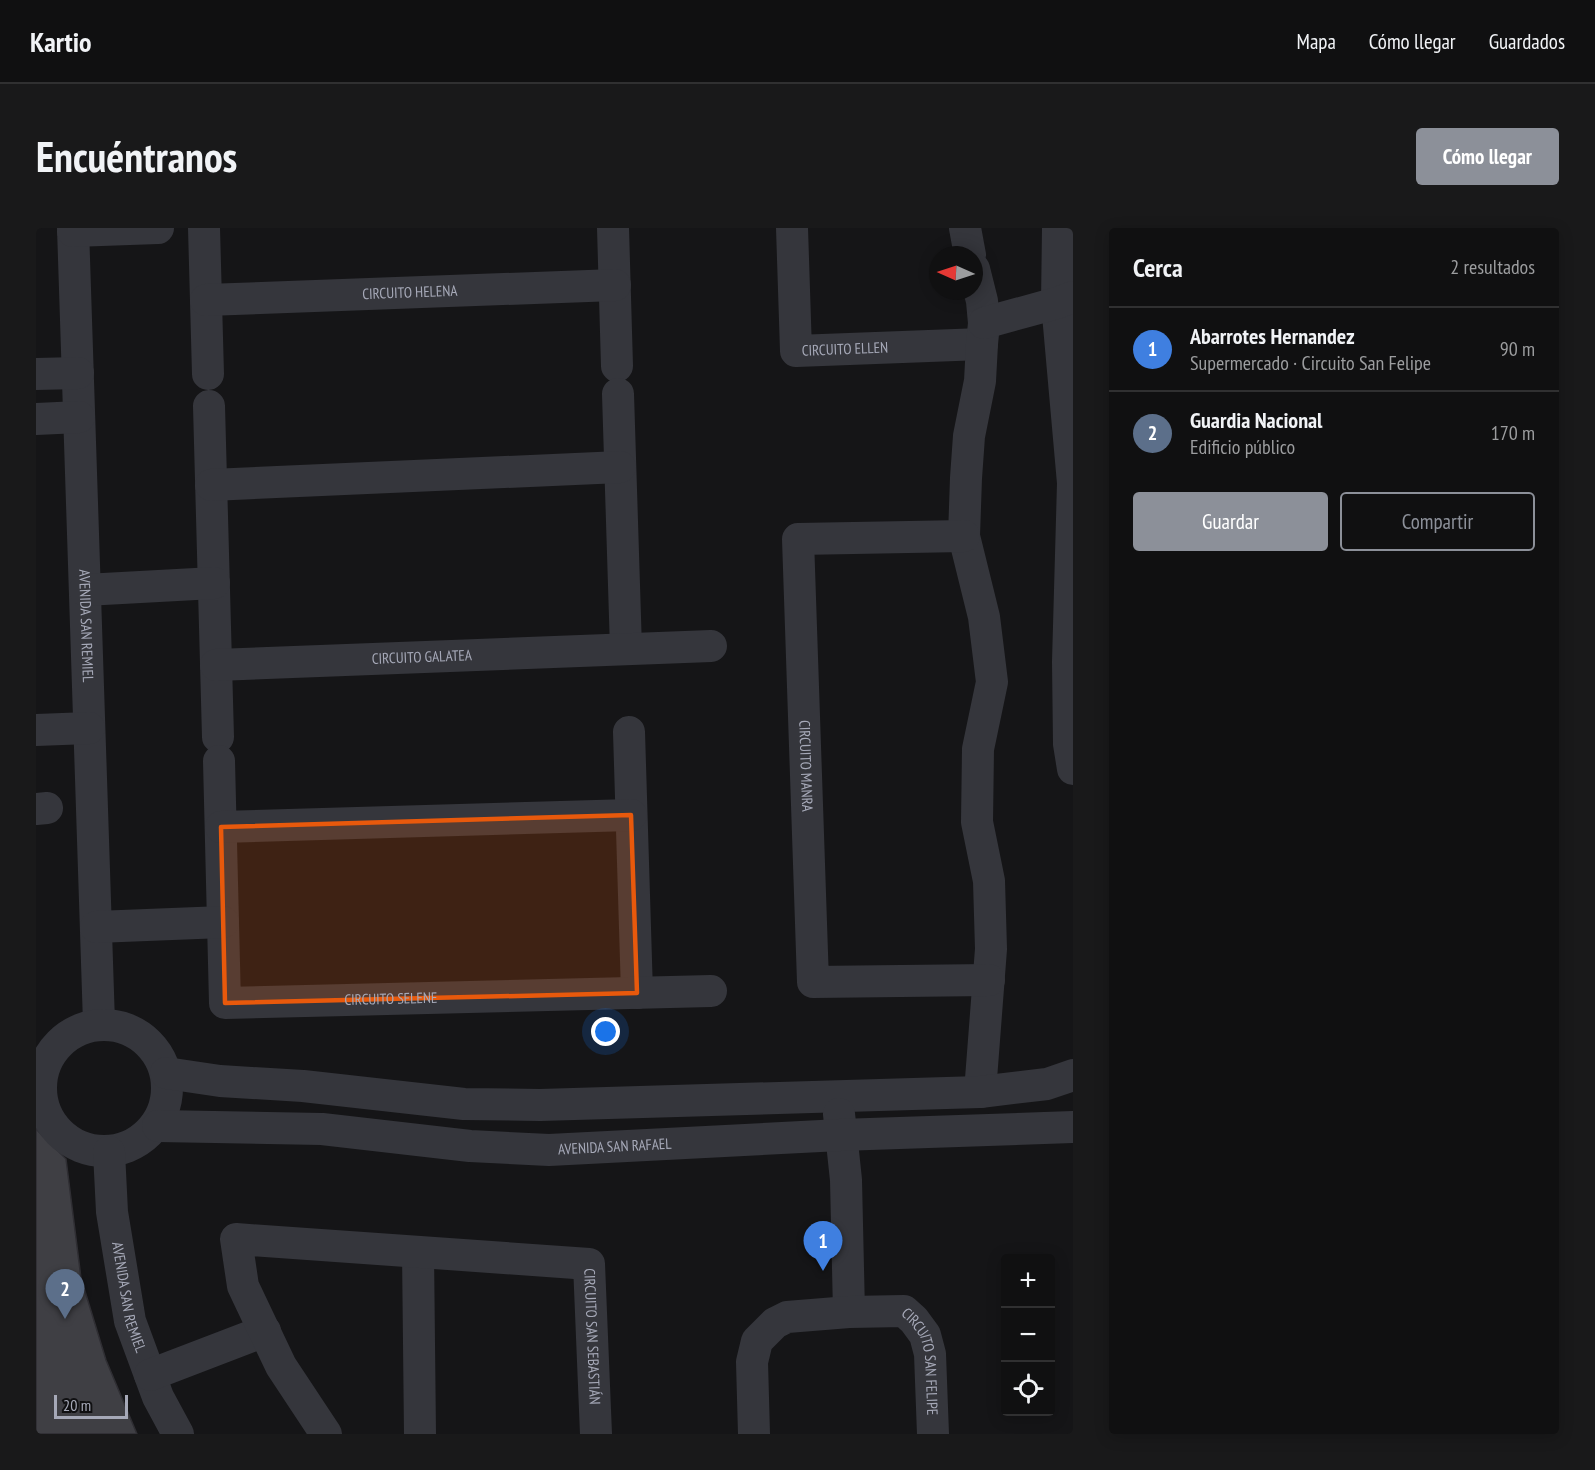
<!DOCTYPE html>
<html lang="es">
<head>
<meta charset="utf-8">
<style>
	body { margin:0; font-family:"PT Sans Narrow",sans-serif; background:#19191a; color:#f1f3f6 }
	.controls { position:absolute; right:18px; bottom:18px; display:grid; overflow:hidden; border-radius:6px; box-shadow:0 3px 15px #0003 }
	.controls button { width:54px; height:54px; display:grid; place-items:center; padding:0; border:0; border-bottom:2px solid #303031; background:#101011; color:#f1f3f6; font:30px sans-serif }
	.compass { position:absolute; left:893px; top:18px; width:54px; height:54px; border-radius:50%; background:#101011; box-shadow:0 3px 15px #0003; rotate:273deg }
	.scale { position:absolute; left:18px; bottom:15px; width:74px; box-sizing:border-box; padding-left:6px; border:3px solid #a6a9b8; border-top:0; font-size:16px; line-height:21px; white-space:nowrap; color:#a6a9b8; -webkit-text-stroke:4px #101012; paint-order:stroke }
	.you { position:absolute; left:570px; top:804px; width:21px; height:21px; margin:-15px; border:4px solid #fff; border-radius:50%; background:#1a73e8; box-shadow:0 0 0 9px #1a73e833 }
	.badge { display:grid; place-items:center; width:39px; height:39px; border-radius:50%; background:#8c9099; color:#fff; font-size:20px; font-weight:700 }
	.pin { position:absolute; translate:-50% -50px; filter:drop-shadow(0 2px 3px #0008) }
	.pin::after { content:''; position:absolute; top:32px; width:21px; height:18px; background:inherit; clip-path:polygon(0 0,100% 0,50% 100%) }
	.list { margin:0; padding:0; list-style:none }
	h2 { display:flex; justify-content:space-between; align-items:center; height:78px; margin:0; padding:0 24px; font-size:26px }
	h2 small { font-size:20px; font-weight:400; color:#9c9d9f }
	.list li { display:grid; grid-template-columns:39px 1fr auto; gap:18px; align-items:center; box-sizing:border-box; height:84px; padding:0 24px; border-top:2px solid #303031 }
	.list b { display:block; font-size:22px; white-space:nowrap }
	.list p { margin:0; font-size:20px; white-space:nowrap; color:#9c9d9f }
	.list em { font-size:20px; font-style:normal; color:#9c9d9f }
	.actions { display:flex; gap:12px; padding:18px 24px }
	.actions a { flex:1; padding:14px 0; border:2px solid #8c9099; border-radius:6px; text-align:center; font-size:21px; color:#8c9099 }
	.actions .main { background:#8c9099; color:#fff }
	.icon { flex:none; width:33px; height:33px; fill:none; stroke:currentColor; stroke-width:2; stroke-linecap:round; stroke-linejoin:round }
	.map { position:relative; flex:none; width:1037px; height:1206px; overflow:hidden; border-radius:6px }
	header { display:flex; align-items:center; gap:36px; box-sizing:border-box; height:84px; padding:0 30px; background:#101011; border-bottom:2px solid #303031 }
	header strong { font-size:28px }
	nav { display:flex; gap:33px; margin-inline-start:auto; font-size:21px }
	.intro { display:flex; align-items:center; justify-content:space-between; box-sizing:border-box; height:144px; padding:0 36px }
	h1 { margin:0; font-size:42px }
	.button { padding:15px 27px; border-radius:6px; background:#8c9099; color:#fff; font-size:21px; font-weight:700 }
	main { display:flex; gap:36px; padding:0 36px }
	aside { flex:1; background:#101011; border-radius:6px; box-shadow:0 3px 15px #0003 }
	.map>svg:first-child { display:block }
	.building { fill:#3f3f44; stroke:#2f2e33; stroke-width:1.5 }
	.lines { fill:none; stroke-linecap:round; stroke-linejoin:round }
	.minor { stroke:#35363c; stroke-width:32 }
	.marked { fill:#e8590c; fill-opacity:0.2; stroke:#e8590c; stroke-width:4.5; stroke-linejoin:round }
	.labels { text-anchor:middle; stroke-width:4.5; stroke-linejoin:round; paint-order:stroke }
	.street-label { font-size:15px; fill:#a6a9b8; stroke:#101012 }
</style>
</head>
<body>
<header>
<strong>Kartio</strong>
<nav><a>Mapa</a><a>Cómo llegar</a><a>Guardados</a></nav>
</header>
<div class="intro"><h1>Encuéntranos</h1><a class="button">Cómo llegar</a></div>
<main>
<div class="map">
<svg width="1037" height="1206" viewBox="0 0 1037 1206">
	<rect width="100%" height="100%" fill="#151517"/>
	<polygon class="building" points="0,901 30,931 45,1050 70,1132 101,1206 0,1206"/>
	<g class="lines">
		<g class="minor">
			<path id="s1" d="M37,0L63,795"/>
			<polyline points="168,0 172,146"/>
			<polyline points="577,0 581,138"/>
			<path id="s2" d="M756,0L760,123L946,116"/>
			<polyline points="929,0 934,27"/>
			<polyline points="1022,0 1021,75 1037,255 1032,434 1033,516 1037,541"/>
			<polyline points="37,3 122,0"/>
			<polyline points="938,41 946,73 948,95 946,116 944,153 933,208 930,250 928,308 948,389 956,454 942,521 941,594 953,653 955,721 944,864"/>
			<path id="s3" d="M170,72L579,57"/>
			<polyline points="948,95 1021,75 1037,69"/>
			<polyline points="0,146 42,145"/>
			<polyline points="582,166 590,421"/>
			<polyline points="173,178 182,509"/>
			<polyline points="0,191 43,189"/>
			<polyline points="175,257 584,239"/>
			<path id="s4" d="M928,308L762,311L777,754L953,752"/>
			<polyline points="49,362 178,355"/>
			<path id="s5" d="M180,437L675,418"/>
			<polyline points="0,502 53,500"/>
			<polyline points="593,504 601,765"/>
			<path id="s6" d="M183,533L189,775L675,763"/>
			<polyline points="0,581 11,580"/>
			<polyline points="185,599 595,587"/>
			<polyline points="60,699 187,694"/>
			<circle cx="68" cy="860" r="63"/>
			<polyline points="130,845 184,853 267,858 428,876 504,877 944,864 1011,856 1037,847"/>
			<polyline points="803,886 810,952 813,1084"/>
			<path id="s7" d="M122,898L286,901L434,918L513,922L804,907L1037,899"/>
			<path id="s8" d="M73,924L76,984L94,1093L122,1169L142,1206"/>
			<polyline points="382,1024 384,1206"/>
			<polyline points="114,1147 229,1103"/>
			<path id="s9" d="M290,1206L245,1138L207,1058L200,1011L553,1036L560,1206"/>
			<path id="s10" d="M718,1206L716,1134L721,1113L739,1095L751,1089L813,1084L868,1083L878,1092L889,1107L894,1126L897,1206"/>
		</g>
	</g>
	<path class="marked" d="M595,587L601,765L189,775L185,599Z"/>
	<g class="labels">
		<g class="street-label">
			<text dy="5" stroke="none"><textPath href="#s3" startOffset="204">CIRCUITO HELENA</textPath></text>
			<text dy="5" stroke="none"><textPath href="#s2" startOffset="172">CIRCUITO ELLEN</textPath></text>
			<text dy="5" stroke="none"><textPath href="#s1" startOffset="398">AVENIDA SAN REMIEL</textPath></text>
			<text dy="5" stroke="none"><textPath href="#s5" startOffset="206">CIRCUITO GALATEA</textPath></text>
			<text dy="5" stroke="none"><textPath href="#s4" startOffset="393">CIRCUITO MANRA</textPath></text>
			<text dy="5" stroke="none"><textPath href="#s6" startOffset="408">CIRCUITO SELENE</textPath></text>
			<text dy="5" stroke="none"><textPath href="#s7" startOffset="458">AVENIDA SAN RAFAEL</textPath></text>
			<text dy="5" stroke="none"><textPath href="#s8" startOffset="147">AVENIDA SAN REMIEL</textPath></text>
			<text dy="5" stroke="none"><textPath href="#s9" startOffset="644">CIRCUITO SAN SEBASTIÁN</textPath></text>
			<text dy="5" stroke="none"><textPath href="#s10" startOffset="306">CIRCUITO SAN FELIPE</textPath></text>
		</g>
	</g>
</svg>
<div class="controls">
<button>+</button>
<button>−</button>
<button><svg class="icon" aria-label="locate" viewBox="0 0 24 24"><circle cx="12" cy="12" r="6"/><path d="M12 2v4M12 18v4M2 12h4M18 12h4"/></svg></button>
</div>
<svg class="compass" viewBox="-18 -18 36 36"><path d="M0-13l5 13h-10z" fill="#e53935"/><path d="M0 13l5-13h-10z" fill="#9c9d9f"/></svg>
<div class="scale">20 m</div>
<div class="you"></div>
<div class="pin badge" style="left:787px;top:1043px;background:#3f7fe0">1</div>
<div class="pin badge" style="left:29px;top:1091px;background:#5c6f8a">2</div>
</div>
<aside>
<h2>Cerca<small>2 resultados</small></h2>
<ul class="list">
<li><span class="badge" style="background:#3f7fe0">1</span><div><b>Abarrotes Hernandez</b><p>Supermercado · Circuito San Felipe</p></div><em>90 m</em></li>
<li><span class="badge" style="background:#5c6f8a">2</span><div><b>Guardia Nacional</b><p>Edificio público</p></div><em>170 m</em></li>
</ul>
<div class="actions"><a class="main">Guardar</a><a>Compartir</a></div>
</aside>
</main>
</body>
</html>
